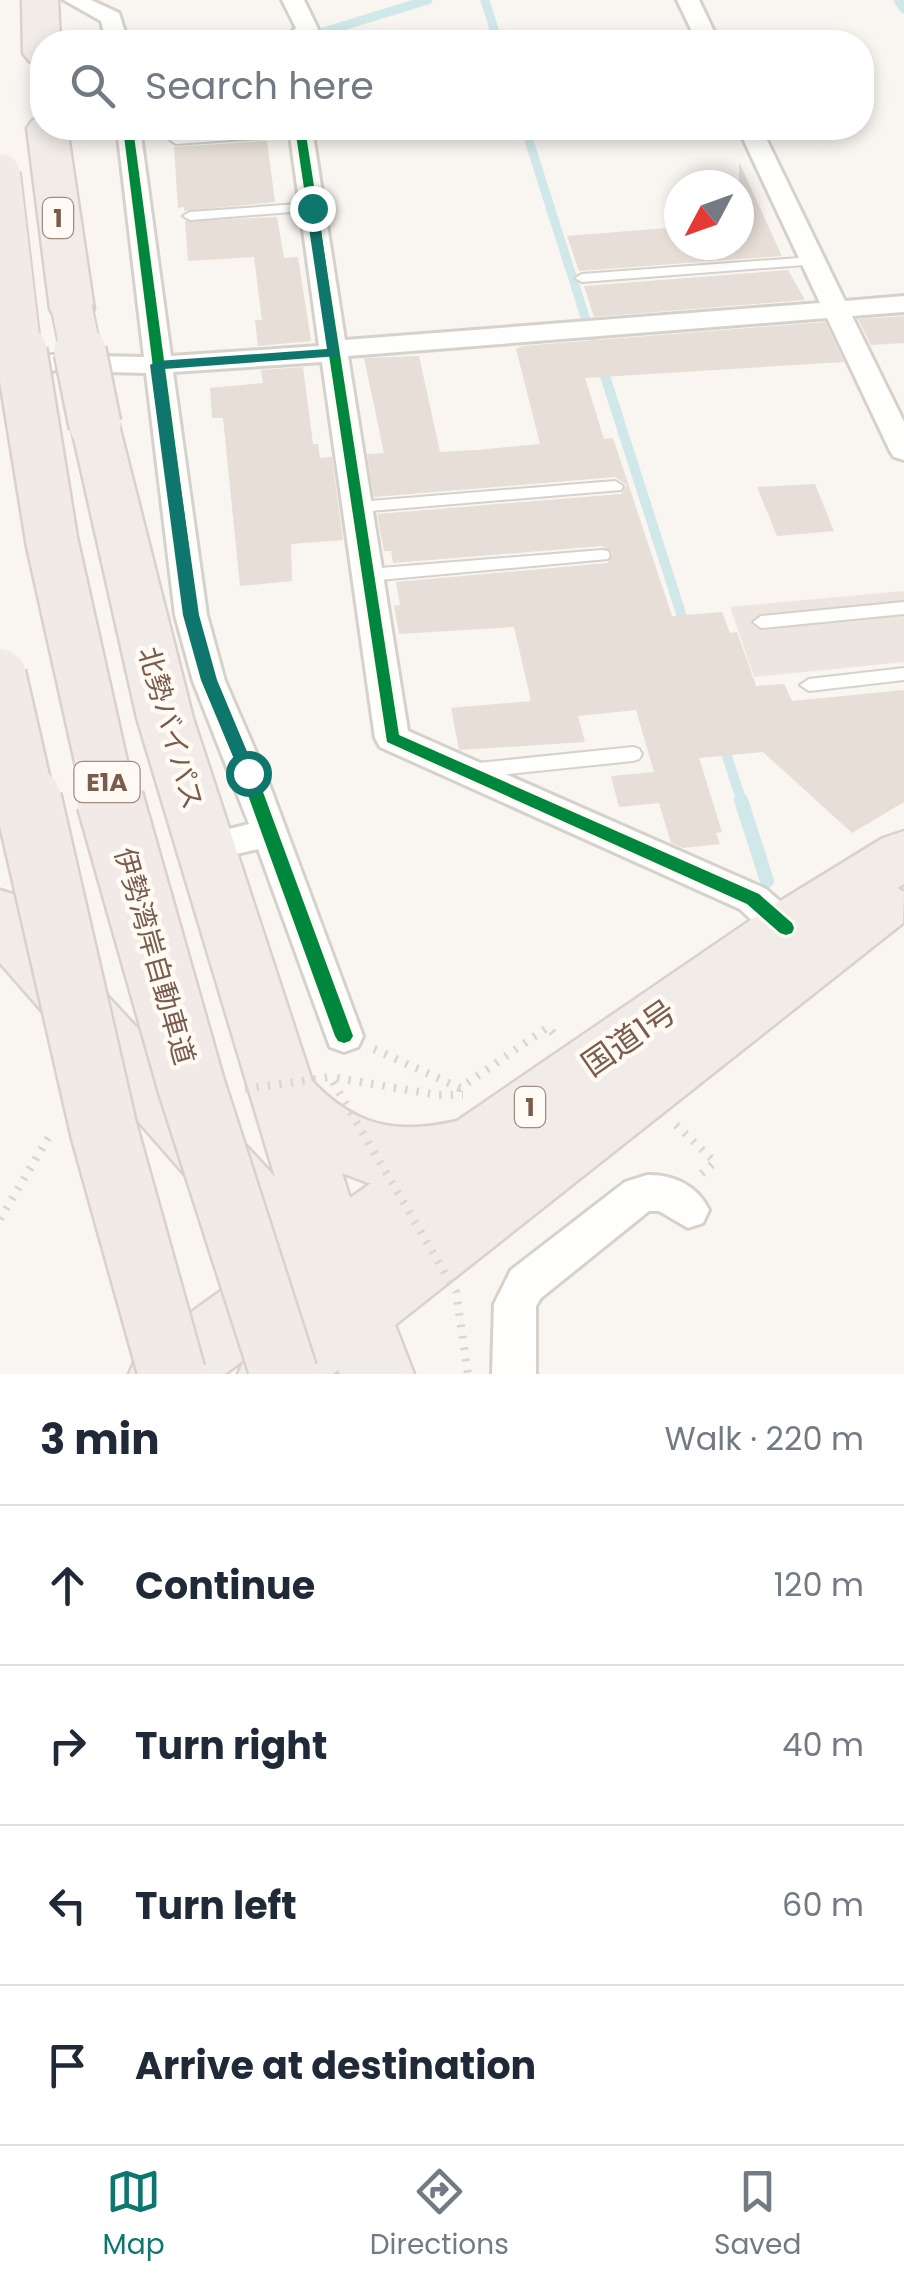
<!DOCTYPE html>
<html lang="en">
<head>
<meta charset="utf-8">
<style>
	body { margin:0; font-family:Poppins,"Noto Sans JP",sans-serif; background:#f6f6f7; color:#1f2937 }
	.compass { position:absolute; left:664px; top:170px; width:90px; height:90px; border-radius:50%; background:#fff; box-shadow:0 5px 15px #0003; rotate:229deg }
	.stop { position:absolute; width:30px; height:30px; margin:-22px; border:8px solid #0f766e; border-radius:50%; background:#fff }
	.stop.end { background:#0f766e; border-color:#fff; box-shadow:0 2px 10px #0008 }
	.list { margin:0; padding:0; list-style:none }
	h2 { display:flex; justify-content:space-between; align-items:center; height:130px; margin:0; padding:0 40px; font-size:42px }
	h2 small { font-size:32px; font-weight:400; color:#747a83 }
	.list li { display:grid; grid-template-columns:65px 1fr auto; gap:30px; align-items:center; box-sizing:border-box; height:160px; padding:0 40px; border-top:2px solid #e0e1e3 }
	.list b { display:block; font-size:38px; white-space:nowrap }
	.list em { font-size:32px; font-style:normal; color:#747a83 }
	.icon { flex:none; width:55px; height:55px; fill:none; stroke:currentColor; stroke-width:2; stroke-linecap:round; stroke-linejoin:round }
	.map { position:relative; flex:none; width:904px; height:1374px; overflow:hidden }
	.search { position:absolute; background:#fff; box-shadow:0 5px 15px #0003; left:30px; right:30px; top:30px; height:110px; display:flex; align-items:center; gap:25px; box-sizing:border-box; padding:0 35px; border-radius:40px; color:#747a83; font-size:38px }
	.sheet { height:770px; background:#fff }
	nav { display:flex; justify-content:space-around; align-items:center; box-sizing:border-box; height:140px; border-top:2px solid #e0e1e3; background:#fff; font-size:28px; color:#747a83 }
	nav a { display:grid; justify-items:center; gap:5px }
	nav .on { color:#0f766e }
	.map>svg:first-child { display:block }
	.industrial { fill:#ede5e0 }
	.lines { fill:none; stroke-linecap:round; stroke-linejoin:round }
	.stream-far2 { stroke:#d0e8ea; stroke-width:9 }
	.stream-far1 { stroke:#d0e8ea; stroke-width:10 }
	.stream { stroke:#d0e8ea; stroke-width:14 }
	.building { fill:#e6ded7 }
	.service-casing { stroke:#d7d1cb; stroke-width:4 }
	.minor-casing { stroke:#d7d1cb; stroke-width:6 }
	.trunk-casing { stroke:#dad1cc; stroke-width:5 }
	.path { stroke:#dcd5d0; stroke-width:8; stroke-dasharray:2.5 9; stroke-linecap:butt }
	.service { fill:#fefefd; fill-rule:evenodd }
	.minor { fill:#fefefd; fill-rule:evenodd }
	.trunk { fill:#f2ece8; fill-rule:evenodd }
	.trunk-bridge-far1-casing { stroke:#dad1cc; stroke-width:44; stroke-linecap:butt }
	.trunk-bridge-casing { stroke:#dad1cc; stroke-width:56; stroke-linecap:butt }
	.motorway-bridge-far2-casing { stroke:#dad1cc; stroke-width:44; stroke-linecap:butt }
	.motorway-bridge-far1-casing { stroke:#dad1cc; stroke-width:56; stroke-linecap:butt }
	.motorway-bridge-casing { stroke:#dad1cc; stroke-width:71; stroke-linecap:butt }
	.path-bridge { stroke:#dcd5d0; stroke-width:8; stroke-dasharray:2.5 9; stroke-linecap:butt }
	.trunk-bridge-far1 { stroke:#f2ece8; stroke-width:40 }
	.trunk-bridge { stroke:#f2ece8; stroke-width:51 }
	.motorway-bridge-far2 { stroke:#f2eae7; stroke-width:40 }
	.motorway-bridge-far1 { stroke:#f2eae7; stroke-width:51 }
	.motorway-bridge { stroke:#f2eae7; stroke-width:66 }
	.cycleway-casing { stroke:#fffaf3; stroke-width:6 }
	.cycleway { fill:#00873e; fill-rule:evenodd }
	.route { fill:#0f766e }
	.labels { text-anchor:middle; stroke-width:9; stroke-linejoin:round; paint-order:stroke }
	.shield { fill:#fffaf3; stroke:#a28b7f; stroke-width:2.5 }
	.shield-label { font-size:25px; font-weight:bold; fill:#7a5c4d }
	.street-label { font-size:28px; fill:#7a5c4d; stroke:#fffaf3 }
	.near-street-label { font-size:32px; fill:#7a5c4d; stroke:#fffaf3 }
</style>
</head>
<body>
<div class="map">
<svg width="904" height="1374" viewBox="0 0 904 1374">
	<rect width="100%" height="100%" fill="#f9f5f0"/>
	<polygon class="industrial" points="904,591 904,662 754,677 730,607"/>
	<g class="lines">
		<g class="stream-far2">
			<polyline points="485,0 498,42"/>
			<polyline points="898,0 904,9"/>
			<polyline points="320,33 428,0"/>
			<polyline points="525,128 587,323"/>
			<polyline points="592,335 598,353"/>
		</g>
		<g class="stream-far1">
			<polyline points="597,351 685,626"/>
			<polyline points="723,744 742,802"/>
		</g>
		<polyline class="stream" points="741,800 767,881"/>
	</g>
	<g class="building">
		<polygon points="267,141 275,202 184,211 184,207 178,208 174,147"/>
		<polygon points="739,162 782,256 579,271 567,236 679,227 679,245 739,245"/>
		<polygon points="277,217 284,258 298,257 311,341 258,346 255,320 262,320 254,257 188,261 185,221"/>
		<polygon points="788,270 805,300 594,317 584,286"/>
		<polygon points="904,316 904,343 871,345 858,319"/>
		<polygon points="825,322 844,362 585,378 604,439 613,438 672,616 722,612 730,633 737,632 756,686 784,684 792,701 904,690 904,802 852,833 763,752 699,758 722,832 716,833 720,844 683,848 671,843 659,803 619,807 611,776 654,772 636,710 578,716 585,742 459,750 451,708 531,701 514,627 399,634 394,606 400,605 396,582 608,563 613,553 602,546 393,563 391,551 384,551 377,514 621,494 627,485 615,477 374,497 367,454 384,453 364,358 419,356 440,452 477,450 540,444 516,349 522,346"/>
		<polygon points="303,367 313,444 318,444 320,458 332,457 343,540 291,544 292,581 240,586 223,418 212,418 210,388 263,383 261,370"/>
		<polygon points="815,484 834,531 777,536 757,487"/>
	</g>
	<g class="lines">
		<defs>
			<g id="service">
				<polygon points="297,128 307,131 301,135 176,144 170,140 176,136"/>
				<polygon points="312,203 317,204 317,210 190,220 183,216 190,212"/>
				<polygon points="813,257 820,261 818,264 582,282 575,278 582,274"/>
				<polygon points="615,481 623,486 621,490 358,512 350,507 358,502"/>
				<polygon points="602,550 608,551 610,555 608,559 368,581 360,575 368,569"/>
				<polygon points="904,602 904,614 761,628 753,622 761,616"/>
				<polygon points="904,668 904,680 809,691 800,685 809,679"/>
				<polygon points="633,747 639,749 642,754 639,759 633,761 468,778 462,776 459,771 462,766 468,764"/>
			</g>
			<g id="minor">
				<polygon points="64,0 91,0 119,13 128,42 106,42 101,21"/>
				<polygon points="282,0 304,0 318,29 304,42 280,42 296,28"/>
				<polygon points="677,0 699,0 719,42 697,42"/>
				<path d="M117,128H140L171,356L319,346L289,128H312L345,340L820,303L738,128H761L845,301L904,296V312L852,316L904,422V460L894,457L890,451L827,318L348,356L408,731L766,889L799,918L804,928L799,938C773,947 758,925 740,909L380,747L375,738L322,362L173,372L207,615L225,681L265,773L363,1036L358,1047L344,1052L330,1047L258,849L206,861L194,858L188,848L194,838L249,824L193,681L175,615L146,373L0,369V355L4,354L144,357Z"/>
				<path d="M647,1175C673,1174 698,1186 709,1210L703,1223L688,1228L659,1211H649L541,1298L536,1306V1374H492L494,1304L511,1270L625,1182Z"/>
			</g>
			<g id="trunk">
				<polygon points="22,0 58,0 60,42 42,42 42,64 29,61 23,53"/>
				<polygon points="42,117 42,128 67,128 94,309 88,318 72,322 56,318 50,309 27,128 33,120"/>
				<path d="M95,410L112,415L119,425L193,718L312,1081C356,1127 396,1135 457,1121L764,911L883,838L904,831V884L898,888L904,892L903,923L395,1325L414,1374H340L338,1370L333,1374H238L244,1360L225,1374H129L140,1349L261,1262L0,963V890L22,897L41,924L275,1177L137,718L71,425L78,415ZM342,1173L368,1183H371L350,1198Z"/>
			</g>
		</defs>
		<use href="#service" class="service-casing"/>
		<use href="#minor" class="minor-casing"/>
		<use href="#trunk" class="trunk-casing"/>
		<g class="path">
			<polyline points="374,1049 460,1088 548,1027 555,1035"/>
			<polyline points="337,1078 438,1095 463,1095"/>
			<polyline points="676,1125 715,1162 701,1174"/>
		</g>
		<use href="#service" class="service"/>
		<use href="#minor" class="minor"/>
		<use href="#trunk" class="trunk"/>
		<defs>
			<polyline id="trunk-bridge-far1" points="72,309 81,353"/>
			<polyline id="trunk-bridge" points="80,351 95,425"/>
			<polyline id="motorway-bridge-far2" points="0,174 21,353"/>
			<g id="motorway-bridge-far1">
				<polyline points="21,351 52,542 110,802"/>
				<polyline points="0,675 29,802"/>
			</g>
			<g id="motorway-bridge">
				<polyline points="28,800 104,1131 172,1374"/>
				<polyline points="110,800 191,1085 284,1374"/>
			</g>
		</defs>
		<use href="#trunk-bridge-far1" class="trunk-bridge-far1-casing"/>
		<use href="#trunk-bridge" class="trunk-bridge-casing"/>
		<use href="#motorway-bridge-far2" class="motorway-bridge-far2-casing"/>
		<use href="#motorway-bridge-far1" class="motorway-bridge-far1-casing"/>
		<use href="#motorway-bridge" class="motorway-bridge-casing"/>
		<g class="path-bridge">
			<polyline points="245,1089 330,1077 456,1292 468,1374"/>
			<polyline points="0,1219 53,1130"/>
		</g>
		<use href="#trunk-bridge-far1" class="trunk-bridge-far1"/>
		<use href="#trunk-bridge" class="trunk-bridge"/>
		<use href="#motorway-bridge-far2" class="motorway-bridge-far2"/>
		<use href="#motorway-bridge-far1" class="motorway-bridge-far1"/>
		<use href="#motorway-bridge" class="motorway-bridge"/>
		<defs>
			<g id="cycleway">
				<polygon points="123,128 133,128 198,615 216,681 256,773 353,1036 350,1041 344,1043 338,1041 335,1036 240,773 202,681 184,615"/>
				<polygon points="295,128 305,128 399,735 759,894 792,923 794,928 792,933 786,935 780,933 747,904 387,742"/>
			</g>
		</defs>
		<use href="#cycleway" class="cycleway-casing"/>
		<use href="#cycleway" class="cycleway"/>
	</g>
	<polygon class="route" points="312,204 318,208 339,356 164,369 199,615 217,680 256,773 248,779 240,773 201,680 183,615 150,365 157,361 327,349 306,208"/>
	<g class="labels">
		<g class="shield">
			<rect x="43" y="198" width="30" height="40" rx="8"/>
			<rect x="74.5" y="762" width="65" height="40" rx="8"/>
			<rect x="515" y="1087" width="30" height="40" rx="8"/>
		</g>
		<g class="shield-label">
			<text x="58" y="227">1</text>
			<text x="107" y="791">E1A</text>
			<text x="530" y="1116">1</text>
		</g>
		<g class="street-label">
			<text transform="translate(171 728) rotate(74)" y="10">北勢バイパス</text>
			<text transform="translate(155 956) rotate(74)" y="10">伊勢湾岸自動車道</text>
		</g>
		<g class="near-street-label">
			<text transform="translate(629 1038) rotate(-35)" y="11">国道1号</text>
		</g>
	</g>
</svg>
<svg class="compass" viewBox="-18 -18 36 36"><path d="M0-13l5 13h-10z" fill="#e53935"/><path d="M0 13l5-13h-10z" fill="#747a83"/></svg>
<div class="stop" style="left:248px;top:773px"></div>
<div class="stop end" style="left:312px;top:208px"></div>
<div class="search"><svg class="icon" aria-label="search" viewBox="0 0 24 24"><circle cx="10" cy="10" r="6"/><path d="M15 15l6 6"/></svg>Search here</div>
</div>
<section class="sheet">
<h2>3 min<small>Walk · 220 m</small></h2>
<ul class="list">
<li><svg class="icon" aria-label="ahead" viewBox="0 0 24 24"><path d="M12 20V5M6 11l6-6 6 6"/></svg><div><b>Continue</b></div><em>120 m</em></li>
<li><svg class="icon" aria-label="right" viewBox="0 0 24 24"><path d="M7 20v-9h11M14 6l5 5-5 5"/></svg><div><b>Turn right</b></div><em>40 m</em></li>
<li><svg class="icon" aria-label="left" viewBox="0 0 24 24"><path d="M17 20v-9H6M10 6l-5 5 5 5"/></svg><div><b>Turn left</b></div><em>60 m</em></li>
<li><svg class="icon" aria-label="arrive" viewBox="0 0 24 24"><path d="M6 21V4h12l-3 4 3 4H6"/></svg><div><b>Arrive at destination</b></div></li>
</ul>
</section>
<nav>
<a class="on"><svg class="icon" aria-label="map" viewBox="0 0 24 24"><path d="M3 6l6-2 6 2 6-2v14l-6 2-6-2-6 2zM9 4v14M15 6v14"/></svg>Map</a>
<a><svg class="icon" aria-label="directions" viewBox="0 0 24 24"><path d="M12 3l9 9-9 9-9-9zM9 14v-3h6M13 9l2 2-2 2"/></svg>Directions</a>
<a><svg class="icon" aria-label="saved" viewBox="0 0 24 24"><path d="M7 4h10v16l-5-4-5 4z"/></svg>Saved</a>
</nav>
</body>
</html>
